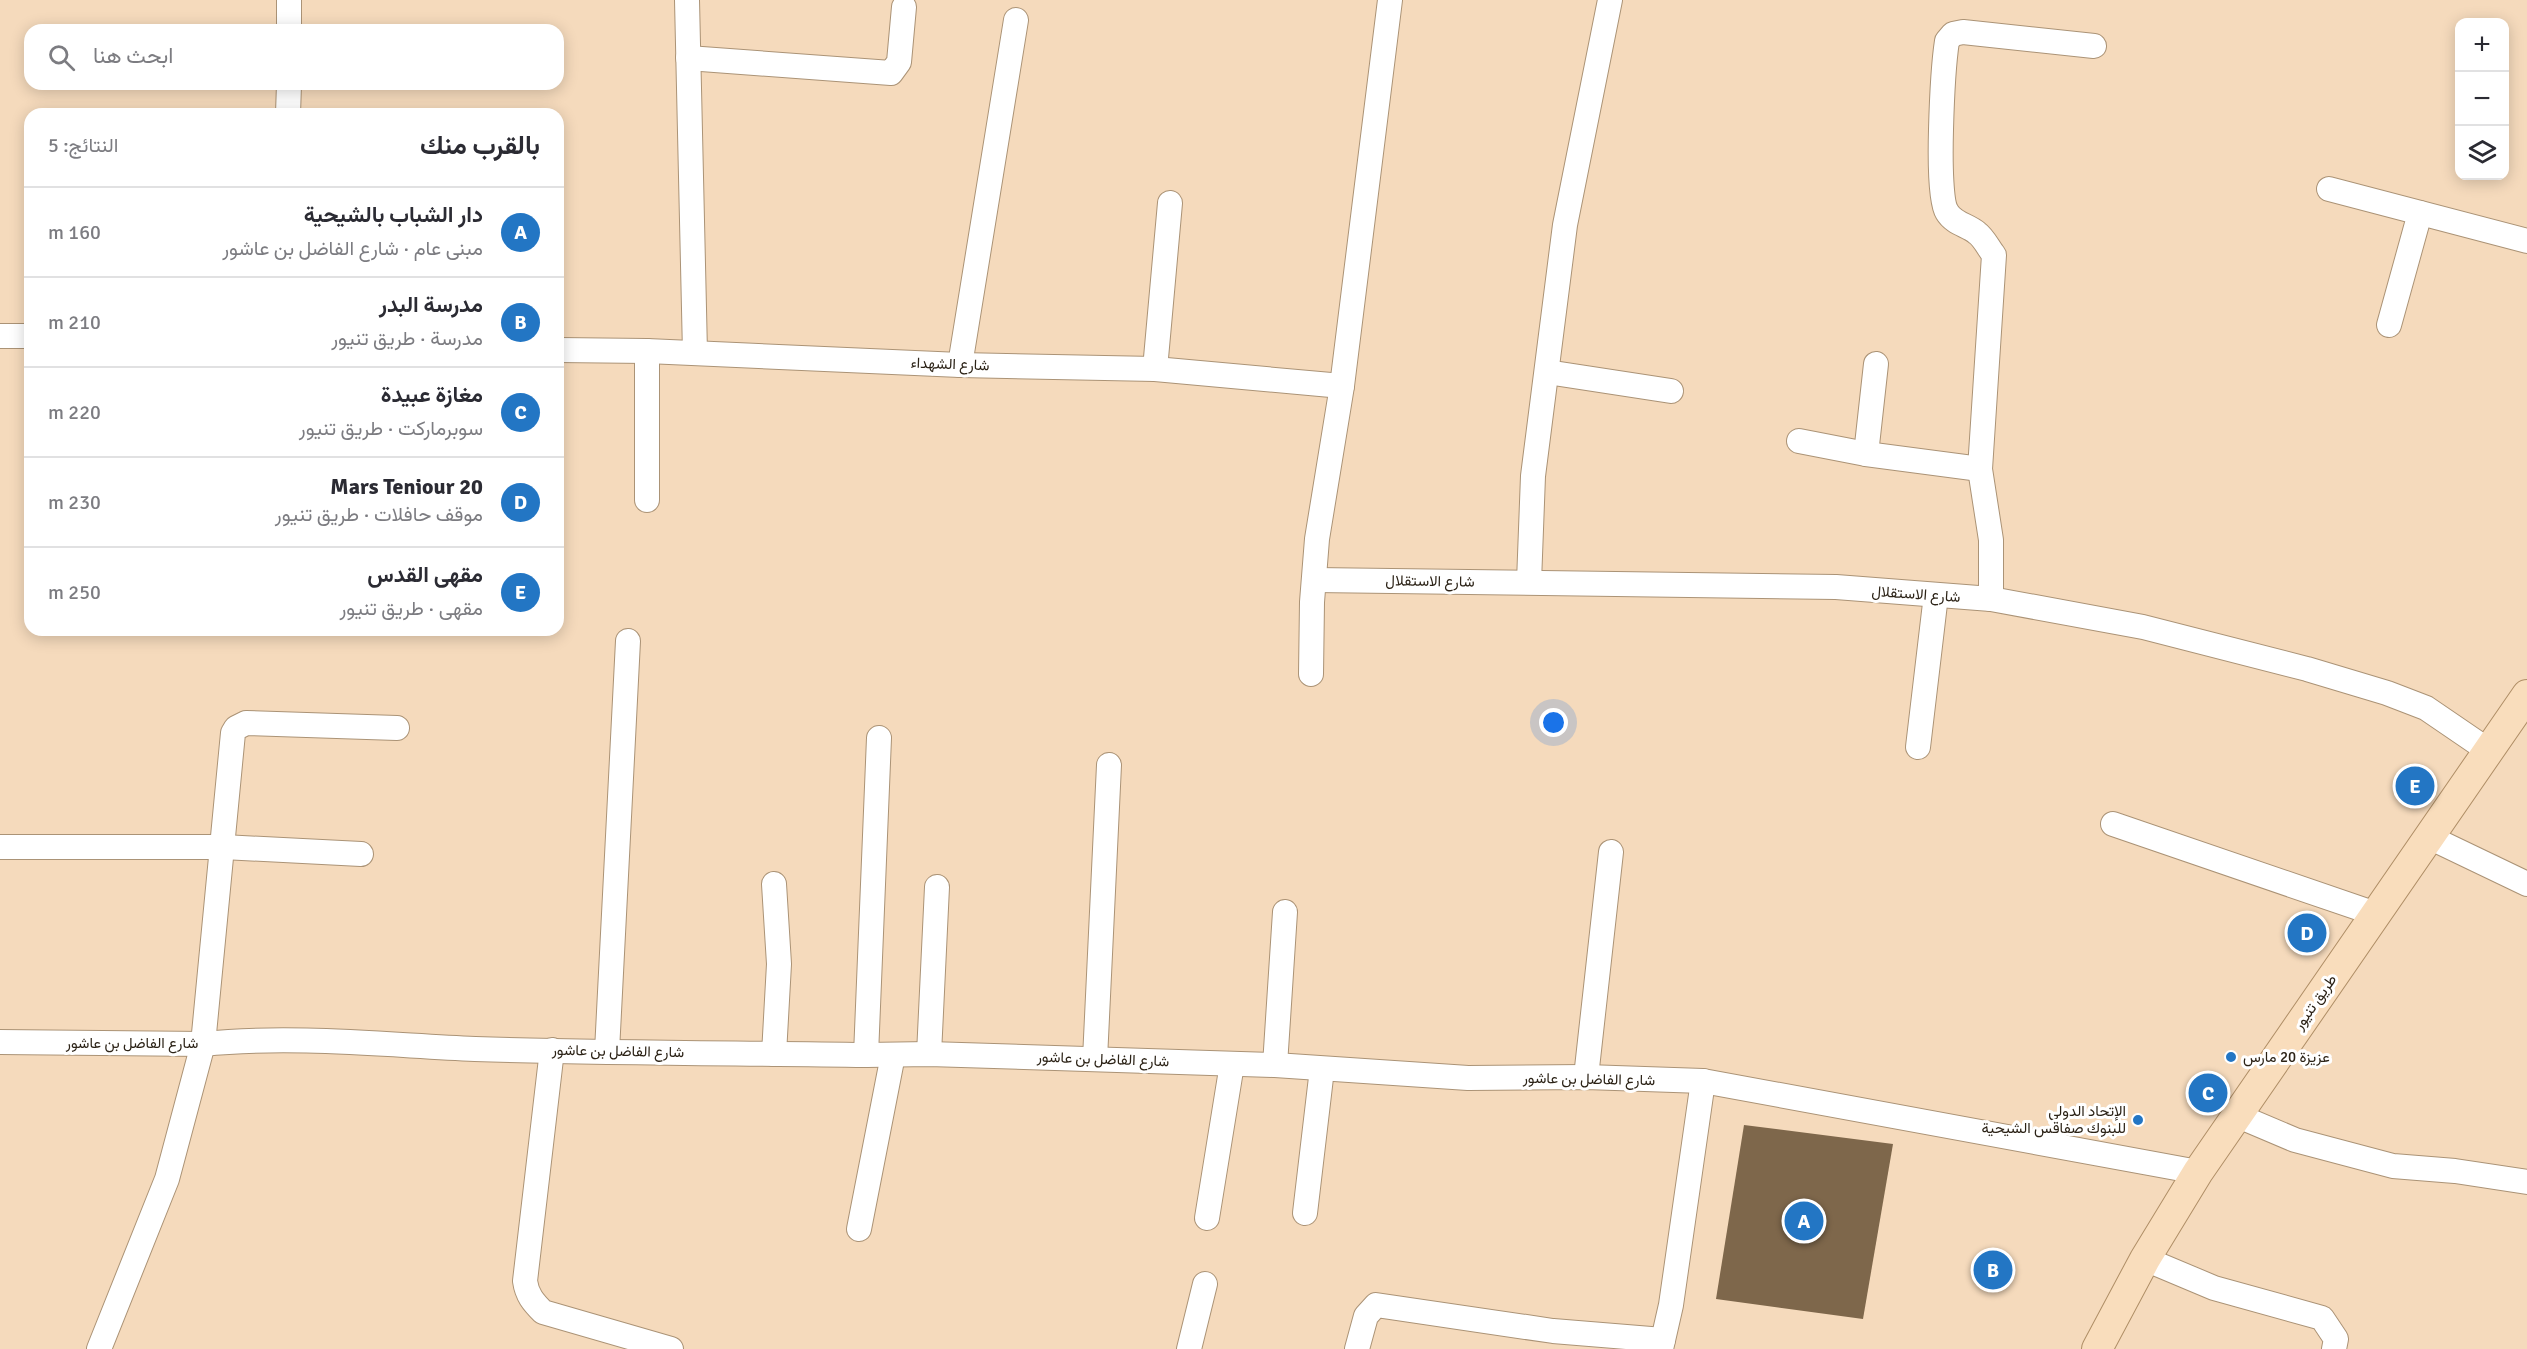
<!DOCTYPE html>
<html lang="ar">
<head>
<meta charset="utf-8">
<style>
	body { margin:0; font-family:Signika,Vazirmatn,sans-serif; background:#f2f2f3; color:#2b2b33; direction:rtl }
	.controls { position:absolute; right:18px; top:18px; display:grid; overflow:hidden; border-radius:12px; box-shadow:0 3px 15px #0003 }
	.controls button { width:54px; height:54px; display:grid; place-items:center; padding:0; border:0; border-bottom:2px solid #e1e1e2; background:#fff; color:#2b2b33; font:30px sans-serif }
	.you { position:absolute; left:1554px; top:723px; width:21px; height:21px; margin:-15px; border:4px solid #fff; border-radius:50%; background:#1a73e8; box-shadow:0 0 0 9px #1a73e833 }
	.badge { display:grid; place-items:center; width:39px; height:39px; border-radius:50%; background:#2376c4; color:#fff; font-size:20px; font-weight:700 }
	.pin { position:absolute; translate:-50% -50%; border:3px solid #fff; box-shadow:0 2px 6px #0006 }
	.list { margin:0; padding:0; list-style:none }
	h2 { display:flex; justify-content:space-between; align-items:center; height:78px; margin:0; padding:0 24px; font-size:26px }
	h2 small { font-size:20px; font-weight:400; color:#7c7c81 }
	.list li { display:grid; grid-template-columns:39px 1fr auto; gap:18px; align-items:center; box-sizing:border-box; height:90px; padding:0 24px; border-top:2px solid #e1e1e2 }
	.list b { display:block; font-size:22px; white-space:nowrap }
	.list p { margin:0; font-size:20px; white-space:nowrap; color:#7c7c81 }
	.list em { font-size:20px; font-style:normal; color:#7c7c81 }
	.icon { flex:none; width:33px; height:33px; fill:none; stroke:currentColor; stroke-width:2; stroke-linecap:round; stroke-linejoin:round }
	.map { position:relative; flex:none; width:2527px; height:1349px; overflow:hidden; direction:ltr }
	.search { position:absolute; background:#fff; box-shadow:0 3px 15px #0003; left:24px; top:24px; width:540px; height:66px; display:flex; align-items:center; gap:15px; box-sizing:border-box; padding:0 21px; border-radius:18px; color:#7c7c81; font-size:22px }
	.panel { position:absolute; background:#fff; box-shadow:0 3px 15px #0003; left:24px; top:108px; width:540px; height:528px; border-radius:18px; direction:rtl }
	.map>svg:first-child { display:block }
	.building { fill:#7e674b }
	.lines { fill:none; stroke-linecap:round; stroke-linejoin:round }
	.minor-casing { stroke:#ab9376; stroke-width:26 }
	.major-casing { stroke:#af8e66; stroke-width:32 }
	.minor { stroke:#fff; stroke-width:24 }
	.major { stroke:#f9ddbc; stroke-width:30 }
	.poi-dot { fill:#2376c4; stroke:#fff; stroke-width:2 }
	.labels { text-anchor:middle; stroke-width:6; stroke-linejoin:round; paint-order:stroke }
	.street-label { font-size:15px; fill:#2c2317; stroke:#fff }
	.poi-label { font-size:15px; fill:#2c2317; stroke:#fff; text-anchor:start }
</style>
</head>
<body>
<div class="map">
<svg width="2527" height="1349" viewBox="0 0 2527 1349">
	<rect width="100%" height="100%" fill="#f5dabc"/>
	<polygon class="building" points="1744,1125 1893,1144 1863,1319 1716,1299"/>
	<g class="lines">
		<defs>
			<g id="minor">
				<polyline points="289,0 289,30"/>
				<polyline points="687,0 695,353"/>
				<polyline points="688,58 891,73 899,62 904,7"/>
				<polyline points="288,114 289,84"/>
				<polyline points="2329,189 2527,241"/>
				<polyline points="2389,325 2420,213"/>
				<polyline points="0,336 30,336"/>
				<polyline points="558,350 647,351 960,365 1155,369 1342,386"/>
				<polyline points="960,365 1016,20"/>
				<polyline points="1155,369 1170,203"/>
				<polyline points="1547,372 1671,391"/>
				<polyline points="1799,441 1866,454 1980,469"/>
				<polyline points="1866,454 1876,364"/>
				<polyline points="647,500 647,351"/>
				<polyline points="1315,580 1836,587 1991,599 2143,627 2307,669 2387,693 2426,708 2489,751"/>
				<polyline points="1529,582 1533,476 1565,225 1610,0"/>
				<path d="M1991,599V540L1980,469L1994,255C1989,249 1984,238 1977,233C1968,225 1954,224 1947,212C1935,194 1943,67 1947,41L1953,34L1963,32L2094,46"/>
				<polyline points="1311,674 1312,602 1317,539 1342,386 1390,0"/>
				<polyline points="1918,747 1936,595"/>
				<polyline points="2113,824 2376,914"/>
				<polyline points="2429,837 2527,884"/>
				<polyline points="0,847 223,847 361,854"/>
				<polyline points="774,884 779,964 774,1054"/>
				<path d="M0,1042L203,1044C293,1035 385,1045 475,1049C606,1053 736,1053 866,1055L929,1054L1275,1065L1468,1078L1586,1077L1703,1081L2198,1172"/>
				<path d="M552,1050L525,1281C527,1295 533,1302 543,1312L671,1349"/>
				<polyline points="607,1051 628,641"/>
				<polyline points="929,1054 937,887"/>
				<polyline points="866,1055 879,738"/>
				<polyline points="1095,1059 1109,765"/>
				<polyline points="1275,1065 1285,912"/>
				<polyline points="1586,1077 1611,852"/>
				<polyline points="2236,1115 2295,1140 2393,1166 2455,1171 2527,1182"/>
				<polyline points="1305,1213 1322,1069"/>
				<polyline points="1207,1218 1232,1064"/>
				<polyline points="859,1229 893,1055"/>
				<polyline points="2145,1259 2214,1288 2322,1318 2336,1339 2334,1349"/>
				<polyline points="99,1349 167,1179 203,1044 233,733 236,728 246,723 397,728"/>
				<polyline points="1189,1349 1205,1284"/>
				<polyline points="1357,1349 1366,1316 1376,1305 1553,1331 1663,1340"/>
				<polyline points="1661,1349 1671,1305 1703,1081"/>
			</g>
			<polyline id="major" points="2097,1349 2145,1259 2198,1172 2527,695"/>
		</defs>
		<use href="#minor" class="minor-casing"/>
		<use href="#major" class="major-casing"/>
		<use href="#minor" class="minor"/>
		<use href="#major" class="major"/>
	</g>
	<g class="poi-dot">
		<circle cx="2231" cy="1057" r="6"/>
		<circle cx="2138" cy="1120" r="6"/>
	</g>
	<g class="labels">
		<g class="street-label">
			<text transform="translate(950 364) rotate(2)" y="5">شارع الشهداء</text>
			<text transform="translate(1430 581) rotate(1)" y="5">شارع الاستقلال</text>
			<text transform="translate(1916 594) rotate(4)" y="5">شارع الاستقلال</text>
			<text transform="translate(2315 1002) rotate(-55)" y="5">طريق تنيور</text>
			<text x="132" y="1048">شارع الفاضل بن عاشور</text>
			<text transform="translate(618 1051) rotate(1)" y="5">شارع الفاضل بن عاشور</text>
			<text transform="translate(1103 1059) rotate(2)" y="5">شارع الفاضل بن عاشور</text>
			<text transform="translate(1589 1079) rotate(1)" y="5">شارع الفاضل بن عاشور</text>
		</g>
		<g class="poi-label">
			<text x="2243" y="1062">عزيزة 20 مارس</text>
			<text x="2126" y="1116" text-anchor="end">الإتحاد الدولي<tspan x="2126" dy="17">للبنوك صفاقس الشيحية</tspan></text>
		</g>
	</g>
</svg>
<div class="controls">
<button>+</button>
<button>−</button>
<button><svg class="icon" aria-label="layers" viewBox="0 0 24 24"><path d="M12 4l9 5-9 5-9-5zM3 14l9 5 9-5"/></svg></button>
</div>
<div class="you"></div>
<div class="pin badge" style="left:1804px;top:1221px">A</div>
<div class="pin badge" style="left:1993px;top:1270px">B</div>
<div class="pin badge" style="left:2208px;top:1093px">C</div>
<div class="pin badge" style="left:2307px;top:933px">D</div>
<div class="pin badge" style="left:2415px;top:786px">E</div>
<div class="search"><svg class="icon" aria-label="search" viewBox="0 0 24 24"><circle cx="10" cy="10" r="6"/><path d="M15 15l6 6"/></svg>ابحث هنا</div>
<section class="panel">
<h2>بالقرب منك<small>النتائج: 5</small></h2>
<ul class="list">
<li><span class="badge">A</span><div><b>دار الشباب بالشيحية</b><p>مبنى عام · شارع الفاضل بن عاشور</p></div><em>160 m</em></li>
<li><span class="badge">B</span><div><b>مدرسة البدر</b><p>مدرسة · طريق تنيور</p></div><em>210 m</em></li>
<li><span class="badge">C</span><div><b>مغازة عبيدة</b><p>سوبرماركت · طريق تنيور</p></div><em>220 m</em></li>
<li><span class="badge">D</span><div><b>20 Mars Teniour</b><p>موقف حافلات · طريق تنيور</p></div><em>230 m</em></li>
<li><span class="badge">E</span><div><b>مقهى القدس</b><p>مقهى · طريق تنيور</p></div><em>250 m</em></li>
</ul>
</section>
</div>
</body>
</html>
